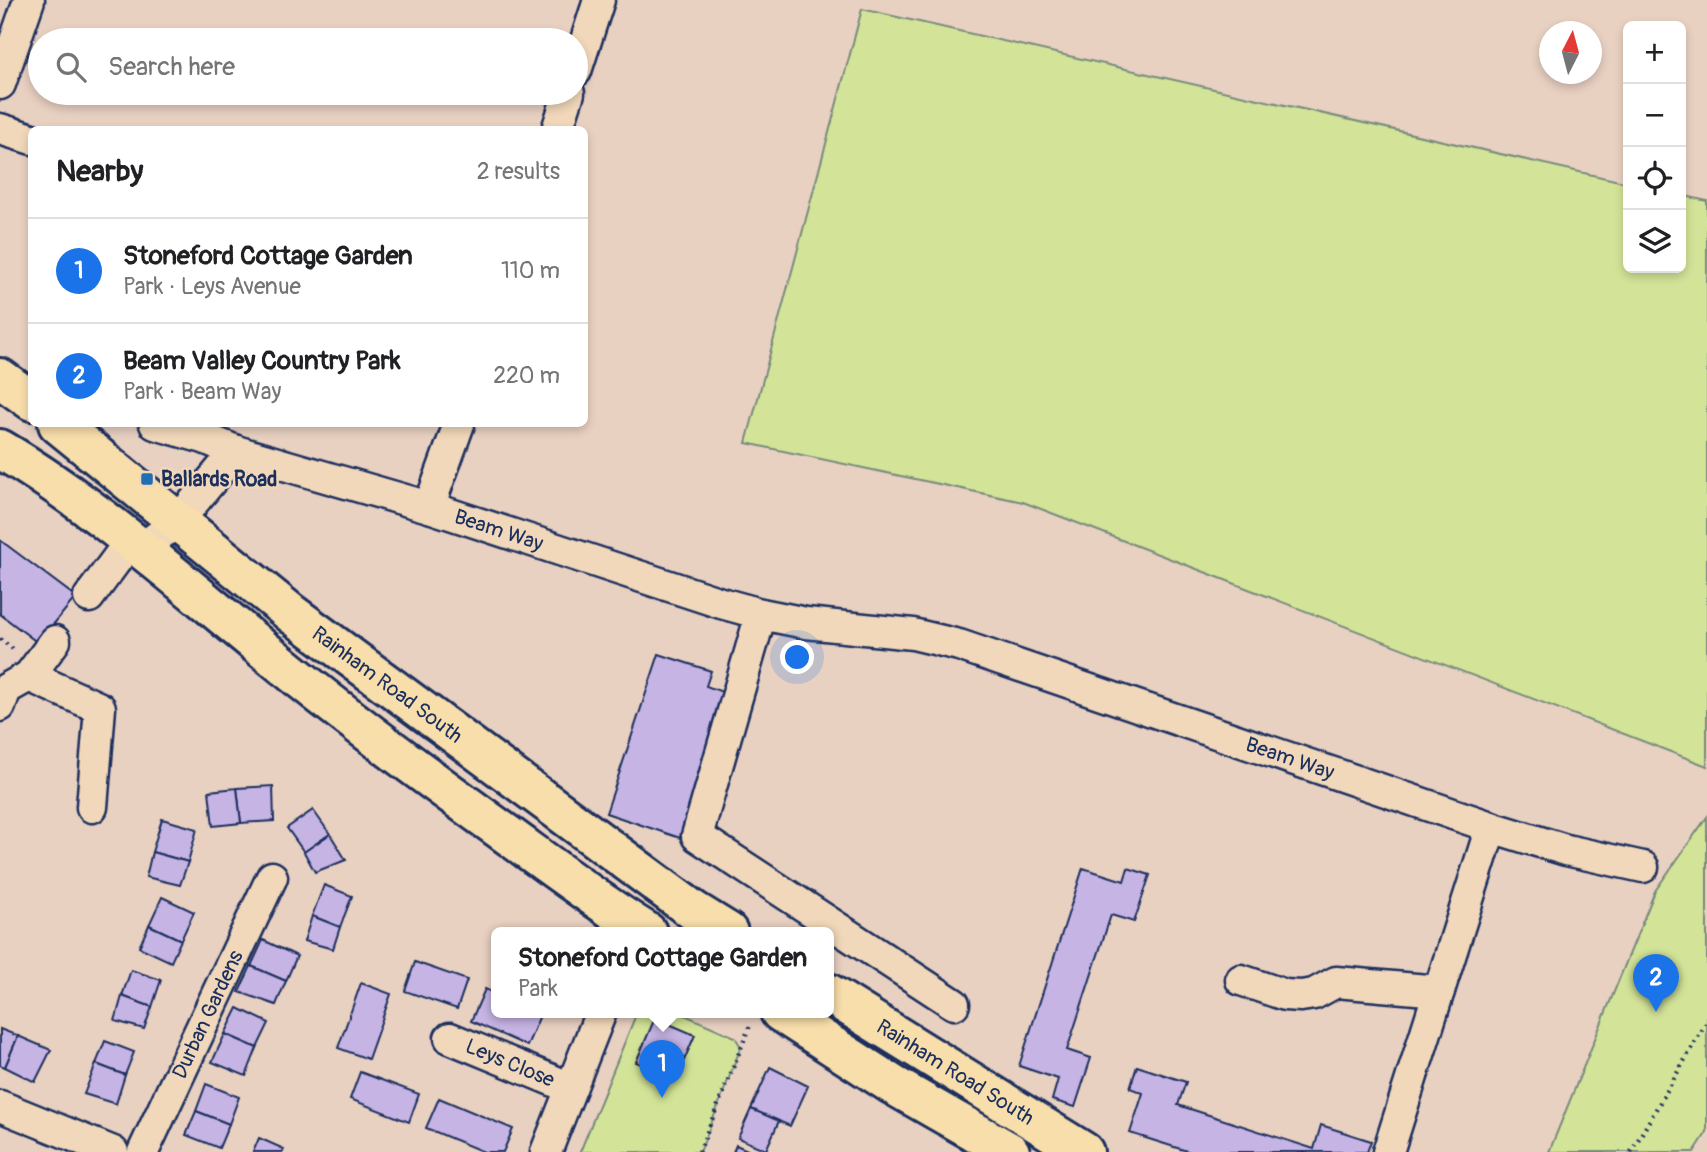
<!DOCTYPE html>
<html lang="en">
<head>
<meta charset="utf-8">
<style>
	body { margin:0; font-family:Pangolin,sans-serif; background:#f2f2f2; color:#202124 }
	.controls { position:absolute; right:21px; top:21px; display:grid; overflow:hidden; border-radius:10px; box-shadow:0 4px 10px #0003 }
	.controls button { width:63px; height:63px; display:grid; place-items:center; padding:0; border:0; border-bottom:2px solid #e0e0e0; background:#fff; color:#202124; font:35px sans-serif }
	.compass { position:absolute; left:1539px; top:21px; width:63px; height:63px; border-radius:50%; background:#fff; box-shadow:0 4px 10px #0003; rotate:6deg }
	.you { position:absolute; left:798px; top:658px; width:24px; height:24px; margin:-18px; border:5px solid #fff; border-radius:50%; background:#1a73e8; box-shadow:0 0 0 10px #1a73e833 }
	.badge { display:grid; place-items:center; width:46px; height:46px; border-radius:50%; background:#1a73e8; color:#fff; font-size:23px; font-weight:700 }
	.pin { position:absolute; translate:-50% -58px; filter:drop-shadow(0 2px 4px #0008) }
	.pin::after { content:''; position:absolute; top:37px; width:24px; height:21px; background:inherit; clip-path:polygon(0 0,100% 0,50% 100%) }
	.popup { position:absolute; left:491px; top:927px; width:343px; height:91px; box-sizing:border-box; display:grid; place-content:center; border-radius:10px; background:#fff; filter:drop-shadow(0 2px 5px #0005); font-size:23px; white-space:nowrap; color:#757577 }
	.popup b { font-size:26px; color:#202124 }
	.popup::after { content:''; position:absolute; left:50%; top:100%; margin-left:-14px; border:14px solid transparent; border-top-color:#fff }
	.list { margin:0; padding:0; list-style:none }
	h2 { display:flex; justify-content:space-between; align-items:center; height:91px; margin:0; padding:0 28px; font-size:30px }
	h2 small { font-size:23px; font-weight:400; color:#757577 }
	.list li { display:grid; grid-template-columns:46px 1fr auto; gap:21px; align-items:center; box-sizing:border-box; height:105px; padding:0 28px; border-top:2px solid #e0e0e0 }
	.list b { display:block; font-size:26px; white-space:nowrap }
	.list p { margin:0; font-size:23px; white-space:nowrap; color:#757577 }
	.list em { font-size:23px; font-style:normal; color:#757577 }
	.icon { flex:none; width:38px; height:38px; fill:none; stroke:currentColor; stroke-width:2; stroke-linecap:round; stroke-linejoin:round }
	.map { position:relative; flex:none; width:1707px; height:1152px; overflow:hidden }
	.search { position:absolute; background:#fff; box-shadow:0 4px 10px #0003; left:28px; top:28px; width:560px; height:77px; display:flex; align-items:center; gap:18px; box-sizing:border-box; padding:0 24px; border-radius:38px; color:#757577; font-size:26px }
	.panel { position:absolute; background:#fff; box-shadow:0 4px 10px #0003; left:28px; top:126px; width:560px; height:301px; border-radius:10px }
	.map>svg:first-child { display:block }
	.green { fill:#d3e498; stroke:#778a7b; stroke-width:2 }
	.building { fill:#c6b4e4; stroke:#1b2f5e; stroke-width:2 }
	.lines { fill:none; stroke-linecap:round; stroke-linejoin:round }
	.minor-casing { stroke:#1b2f5e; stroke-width:35 }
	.major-casing { stroke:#1b2f5e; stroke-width:44 }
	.path { stroke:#1b2f5e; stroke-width:4.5; stroke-dasharray:2 5; stroke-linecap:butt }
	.minor { stroke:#f2d8ba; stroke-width:30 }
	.major { stroke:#f8deab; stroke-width:38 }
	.poi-dot { fill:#1f6fb2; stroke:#f2d8ba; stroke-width:2.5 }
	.labels { text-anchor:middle; stroke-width:5; stroke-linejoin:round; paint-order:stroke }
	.poi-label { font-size:21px; font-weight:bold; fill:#1b2f5e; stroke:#f2d8ba; text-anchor:start }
	.street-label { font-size:21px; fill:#1b2f5e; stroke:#f2d8ba }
</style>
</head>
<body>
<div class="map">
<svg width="1707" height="1152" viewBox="0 0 1707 1152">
	<rect width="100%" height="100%" fill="#e9d1c2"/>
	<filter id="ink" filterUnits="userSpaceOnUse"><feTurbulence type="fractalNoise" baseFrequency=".0143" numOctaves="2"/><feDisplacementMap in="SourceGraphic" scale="14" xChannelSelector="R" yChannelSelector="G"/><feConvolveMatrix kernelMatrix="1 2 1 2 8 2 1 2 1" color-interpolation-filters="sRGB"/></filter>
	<g filter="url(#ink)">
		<g class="green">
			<polygon points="862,9 1628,183 1628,268 1681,268 1681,195 1707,201 1707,766 1023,502 746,443"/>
			<polygon points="1707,817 1707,1132 1694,1152 1549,1152 1655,891"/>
			<polygon points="637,1012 678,1012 735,1037 741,1047 700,1152 580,1152"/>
		</g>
		<g class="building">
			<polygon points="0,540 76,597 38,643 0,614"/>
			<polygon points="659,654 711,671 706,686 728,694 680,838 606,813"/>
			<polygon points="273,786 274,821 241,823 237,788"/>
			<polygon points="237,788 241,823 213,826 209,791"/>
			<polygon points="313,810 330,834 304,852 287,828"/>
			<polygon points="162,819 197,829 188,862 152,852"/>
			<polygon points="330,834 346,860 315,872 304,852"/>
			<polygon points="152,852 188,862 180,885 146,877"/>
			<polygon points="1083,868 1124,881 1128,868 1150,875 1134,922 1111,915 1067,1050 1091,1058 1075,1107 1052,1100 1058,1079 1019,1066"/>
			<polygon points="324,885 352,896 340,927 312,916"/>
			<polygon points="162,897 194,912 181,940 149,925"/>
			<polygon points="312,916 340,927 333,949 304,941"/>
			<polygon points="149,925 181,940 171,962 139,947"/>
			<polygon points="263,940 297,956 286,981 251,966"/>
			<polygon points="415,962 467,980 457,1009 405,991"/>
			<polygon points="251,966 286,981 276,1005 239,992"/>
			<polygon points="131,970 161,980 152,1007 122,996"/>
			<polygon points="361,983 391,994 368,1059 338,1048"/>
			<polygon points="485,989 496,994 496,1012 541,1013 527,1046 471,1021"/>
			<polygon points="122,996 152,1007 144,1029 115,1021"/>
			<polygon points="238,1008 269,1023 257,1048 225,1034"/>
			<polygon points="655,1018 695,1035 676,1079 636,1062"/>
			<polygon points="0,1029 18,1036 5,1067 0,1065"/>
			<polygon points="225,1034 257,1048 246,1076 212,1062"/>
			<polygon points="18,1036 51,1050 35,1082 5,1067"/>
			<polygon points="105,1041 134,1052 125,1075 96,1064"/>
			<polygon points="96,1064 125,1075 116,1104 84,1094"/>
			<polygon points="1137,1066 1186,1082 1178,1105 1314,1149 1321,1125 1371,1141 1367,1152 1190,1152 1130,1133 1143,1093 1130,1088"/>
			<polygon points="770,1067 808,1086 790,1126 751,1109"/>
			<polygon points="360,1072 419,1094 409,1122 350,1099"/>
			<polygon points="206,1084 239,1097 229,1124 196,1111"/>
			<polygon points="439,1098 513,1129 503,1152 484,1152 426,1128"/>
			<polygon points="751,1109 779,1121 766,1150 738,1138"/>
			<polygon points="196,1111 229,1124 219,1148 186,1135"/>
			<polygon points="259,1138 284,1149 283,1152 253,1152"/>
			<polygon points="736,1145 752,1152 733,1152"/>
		</g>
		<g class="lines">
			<defs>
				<g id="minor">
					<polyline points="576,71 599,0"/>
					<polyline points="0,84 29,0"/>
					<polyline points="0,129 32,139"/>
					<polyline points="557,130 569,93"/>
					<path id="s1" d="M155,424L204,438L236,451L429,507L721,603L761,614L806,623L913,634L959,645L1491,827L1388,1152"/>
					<polyline points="429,507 459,424"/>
					<polyline points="142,548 177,522 236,451"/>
					<polyline points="89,597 131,540"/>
					<polyline points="761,614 697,836 954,1004"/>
					<polyline points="29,676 55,641"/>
					<polyline points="0,706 6,689 29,676 100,708 92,807"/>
					<polyline points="1491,827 1566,850 1643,867"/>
					<polyline points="1241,980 1285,995 1301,996 1314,994 1336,982 1439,991"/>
					<path id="s2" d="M450,1038L571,1088"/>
					<polyline points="0,1106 113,1152"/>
					<path id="s3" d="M143,1152L272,877"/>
					<polyline points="546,1152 601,1012"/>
				</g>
				<g id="major">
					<polyline points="0,378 32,401"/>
					<path id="s4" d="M58,424L292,614L694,911L728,932"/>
					<path d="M0,449C100,508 185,586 274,658C351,721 431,780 512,838C556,870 600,903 647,932"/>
					<path id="s5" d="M828,993L1084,1152"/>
					<polyline points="780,1012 893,1085 1010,1152"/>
				</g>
			</defs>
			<use href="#minor" class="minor-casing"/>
			<use href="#major" class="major-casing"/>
			<g class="path">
				<polyline points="0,639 13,649"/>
				<polyline points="699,1152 751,1023"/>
				<polyline points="1631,1152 1707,1022"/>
			</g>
			<use href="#minor" class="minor"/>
			<use href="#major" class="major"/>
		</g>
	</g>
	<rect class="poi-dot" x="140" y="472" width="14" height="14" rx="3.5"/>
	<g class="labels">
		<g class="poi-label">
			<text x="161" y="486">Ballards Road</text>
		</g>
		<g class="street-label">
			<text dy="7" stroke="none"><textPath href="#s1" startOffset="360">Beam Way</textPath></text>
			<text dy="7" stroke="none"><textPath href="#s4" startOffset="420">Rainham Road South</textPath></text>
			<text dy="7" stroke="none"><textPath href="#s1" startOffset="1186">Beam Way</textPath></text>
			<text dy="7" stroke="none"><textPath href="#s3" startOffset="152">Durban Gardens</textPath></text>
			<text dy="7" stroke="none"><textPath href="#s2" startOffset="65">Leys Close</textPath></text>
			<text dy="7" stroke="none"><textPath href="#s5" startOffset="150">Rainham Road South</textPath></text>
		</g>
	</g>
</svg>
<div class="controls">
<button>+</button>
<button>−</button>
<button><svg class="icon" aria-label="locate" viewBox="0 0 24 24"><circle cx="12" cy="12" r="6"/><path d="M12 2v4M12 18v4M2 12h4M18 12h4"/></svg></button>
<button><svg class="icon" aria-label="layers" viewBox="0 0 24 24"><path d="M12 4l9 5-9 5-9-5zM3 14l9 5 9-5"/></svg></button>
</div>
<svg class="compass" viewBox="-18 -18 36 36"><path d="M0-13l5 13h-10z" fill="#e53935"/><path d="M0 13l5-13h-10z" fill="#757577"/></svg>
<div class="you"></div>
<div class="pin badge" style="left:662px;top:1098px">1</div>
<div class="popup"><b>Stoneford Cottage Garden</b>Park</div>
<div class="pin badge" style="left:1656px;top:1012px">2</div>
<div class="search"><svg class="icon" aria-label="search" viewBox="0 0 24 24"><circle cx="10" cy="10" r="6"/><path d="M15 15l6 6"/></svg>Search here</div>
<section class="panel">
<h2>Nearby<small>2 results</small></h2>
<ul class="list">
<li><span class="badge">1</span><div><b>Stoneford Cottage Garden</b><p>Park · Leys Avenue</p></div><em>110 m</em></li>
<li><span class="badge">2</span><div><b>Beam Valley Country Park</b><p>Park · Beam Way</p></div><em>220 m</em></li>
</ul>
</section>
</div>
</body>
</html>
